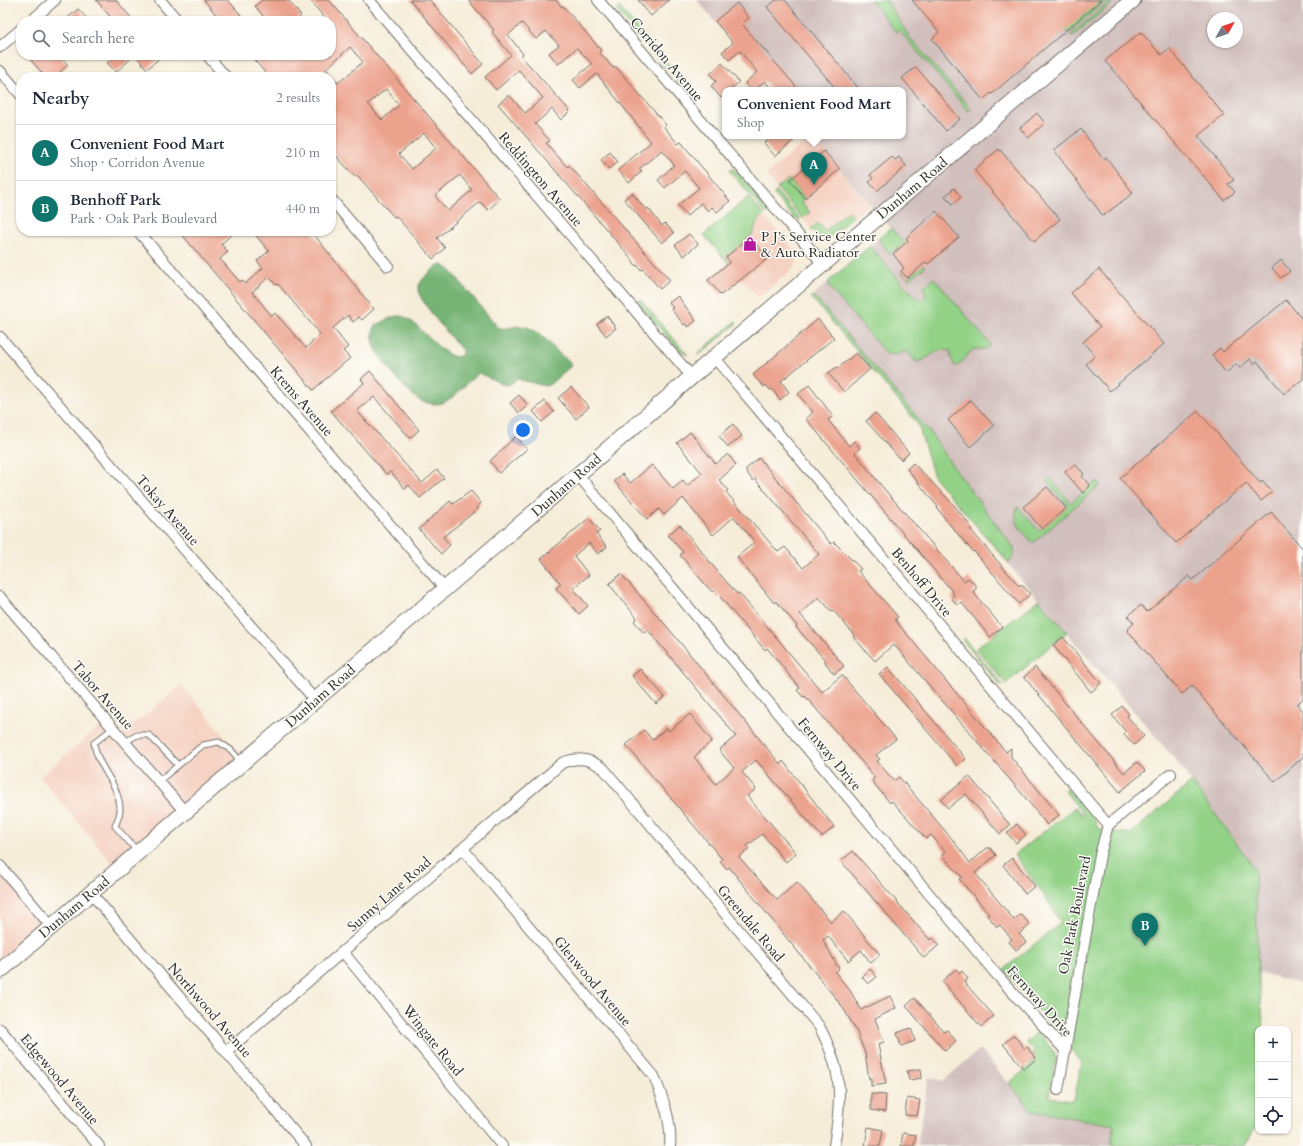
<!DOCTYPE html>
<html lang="en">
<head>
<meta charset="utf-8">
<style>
	body { margin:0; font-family:Cardo,serif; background:#f6f6f7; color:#1f2937 }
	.controls { position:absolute; right:12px; bottom:12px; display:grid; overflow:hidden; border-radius:8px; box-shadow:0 1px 3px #0004 }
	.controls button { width:36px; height:36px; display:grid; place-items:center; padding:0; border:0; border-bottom:1px solid #e0e1e3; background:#fff; color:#1f2937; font:20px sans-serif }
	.compass { position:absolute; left:1207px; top:12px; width:36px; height:36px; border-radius:50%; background:#fff; box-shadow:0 1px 3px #0004; rotate:50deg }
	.you { position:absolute; left:523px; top:430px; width:14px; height:14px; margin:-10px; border:3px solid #fff; border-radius:50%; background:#1a73e8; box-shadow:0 0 0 6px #1a73e833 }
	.badge { display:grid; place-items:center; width:26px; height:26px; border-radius:50%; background:#0f766e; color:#fff; font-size:13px; font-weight:700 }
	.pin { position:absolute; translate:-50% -33px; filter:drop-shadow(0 1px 2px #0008) }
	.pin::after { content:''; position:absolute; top:21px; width:14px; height:12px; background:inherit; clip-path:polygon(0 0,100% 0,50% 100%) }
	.popup { position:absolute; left:722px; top:87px; width:184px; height:52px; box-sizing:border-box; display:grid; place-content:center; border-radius:8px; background:#fff; filter:drop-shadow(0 1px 3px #0005); font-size:13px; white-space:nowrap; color:#747a83 }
	.popup b { font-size:15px; color:#1f2937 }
	.popup::after { content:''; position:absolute; left:50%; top:100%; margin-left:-8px; border:8px solid transparent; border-top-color:#fff }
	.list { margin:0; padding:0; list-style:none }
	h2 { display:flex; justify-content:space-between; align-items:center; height:52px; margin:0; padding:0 16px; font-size:17px }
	h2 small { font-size:13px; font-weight:400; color:#747a83 }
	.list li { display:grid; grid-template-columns:26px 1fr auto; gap:12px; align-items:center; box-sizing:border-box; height:56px; padding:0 16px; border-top:1px solid #e0e1e3 }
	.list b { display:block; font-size:15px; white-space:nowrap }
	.list p { margin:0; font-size:13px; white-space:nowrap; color:#747a83 }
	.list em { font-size:13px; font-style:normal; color:#747a83 }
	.icon { flex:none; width:22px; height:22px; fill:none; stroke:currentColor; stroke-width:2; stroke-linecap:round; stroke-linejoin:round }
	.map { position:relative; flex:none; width:1303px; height:1146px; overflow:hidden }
	.search { position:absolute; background:#fff; box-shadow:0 1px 3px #0004; left:16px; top:16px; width:320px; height:44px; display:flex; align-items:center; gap:10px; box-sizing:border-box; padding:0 14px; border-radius:16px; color:#747a83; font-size:15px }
	.panel { position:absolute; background:#fff; box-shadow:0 1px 3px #0004; left:16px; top:72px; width:320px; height:164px; border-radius:16px }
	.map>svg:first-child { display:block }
	.built { fill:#f5d2c2 }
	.industrial { fill:#d1bfbd; fill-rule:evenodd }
	.green { fill:#93d287; stroke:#5f7e59 }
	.forest { fill:#76b474; stroke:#507050 }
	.building { fill:#eca38e; fill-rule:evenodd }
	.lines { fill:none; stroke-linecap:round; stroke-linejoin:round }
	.lane-casing { stroke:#726f68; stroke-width:7 }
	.street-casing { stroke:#726f68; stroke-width:12 }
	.secondary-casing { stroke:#726f68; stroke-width:17 }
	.lane { stroke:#fff; stroke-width:5 }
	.street { stroke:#fff; stroke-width:10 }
	.secondary { stroke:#fff; stroke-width:15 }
	.labels { text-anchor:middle; stroke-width:3; stroke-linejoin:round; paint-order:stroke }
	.street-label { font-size:14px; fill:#2b2b2b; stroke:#fdfcf7 }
	.poi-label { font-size:14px; fill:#2b2b2b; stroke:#fdfcf7; text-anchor:start }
</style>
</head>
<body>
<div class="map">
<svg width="1303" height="1146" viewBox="0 0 1303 1146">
	<rect width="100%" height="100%" fill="#fdfcf7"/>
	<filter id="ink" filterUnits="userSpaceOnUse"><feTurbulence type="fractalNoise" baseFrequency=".025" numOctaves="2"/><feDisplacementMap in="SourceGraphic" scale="8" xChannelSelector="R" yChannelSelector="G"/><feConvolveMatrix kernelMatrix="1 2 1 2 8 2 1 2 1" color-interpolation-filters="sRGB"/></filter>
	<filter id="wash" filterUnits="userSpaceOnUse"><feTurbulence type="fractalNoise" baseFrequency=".012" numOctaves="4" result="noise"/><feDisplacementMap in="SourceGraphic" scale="16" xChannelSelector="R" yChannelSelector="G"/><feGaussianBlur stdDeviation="0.9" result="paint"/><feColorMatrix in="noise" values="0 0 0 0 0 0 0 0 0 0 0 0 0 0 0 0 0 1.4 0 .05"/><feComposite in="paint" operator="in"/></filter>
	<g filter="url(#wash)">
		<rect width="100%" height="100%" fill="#f6edd9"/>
		<g class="built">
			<polygon points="811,136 869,204 828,238 819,237 811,229 766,175"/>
			<polygon points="748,197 796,253 798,258 795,267 758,298 704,235"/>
			<polygon points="181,685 245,760 118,870 40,777 107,720 120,736"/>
			<polygon points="0,866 51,926 0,971"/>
		</g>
		<g class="industrial">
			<path d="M697,0H1303V985L1258,972L1255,869L1178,763L934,477L918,424L811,297L891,228L811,136H903V90H772ZM1213,18H1237V42H1213Z"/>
			<polygon points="980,1049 1032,1111 1115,1126 1111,1146 917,1146 929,1077 943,1081"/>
		</g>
		<g class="green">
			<polygon points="870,0 886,0 910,38 971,109 968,111 899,30 896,32"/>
			<polygon points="1101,0 1107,0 1068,33 1065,30"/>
			<polygon points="1112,0 1116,0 1073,36 1070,35"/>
			<polygon points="619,7 685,84 681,86 617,11"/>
			<polygon points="734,169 769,210 766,214 729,170"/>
			<polygon points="789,179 805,198 801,202 810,213 802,218 777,188"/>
			<polygon points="776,191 799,218 800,220 794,218 774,195"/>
			<polygon points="748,197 764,215 757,222 752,235 726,257 743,277 741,278 704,235"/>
			<polygon points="848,211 853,217 828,238 819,237 811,229 818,223 825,231"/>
			<polygon points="891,228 925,267 910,279 908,279 900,272 901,271 907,278 921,266 903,246 899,249 898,247 890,254 878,239"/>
			<path d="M870,246L906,288L921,300L926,297L924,287L934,278L990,344C987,353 979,347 972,350L958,366L954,365L950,354L951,351C933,347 931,360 916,362L907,351L895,355L886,354L829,287V281Z"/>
			<polygon points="813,295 932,435 954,468 1014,548 1014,555 1009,563 934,477 918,424 811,297"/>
			<polygon points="640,299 687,354 687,355 678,349 637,302"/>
			<polygon points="736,321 736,324 699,355 698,354"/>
			<path d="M1050,478L1071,503L1097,481L1100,485L1033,543C1023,532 1011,522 1018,507L1039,531L1068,506L1047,481Z"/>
			<polygon points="1039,600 1067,632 1006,684 976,648"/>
			<polygon points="964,638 1003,685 1001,686 963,641"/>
			<polygon points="1192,782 1255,869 1258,972 1264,1029 1258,1029 1258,1123 1245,1146 1111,1146 1114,1125 1032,1111 1009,1083 1031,1065 1030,1064 1036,1059 1032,1054 1034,1051 1026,1042 1038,1032 1054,1052 1056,1060 1049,1097 1071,1101 1074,1099 1082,1063 1004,969 1061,923 1042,892 1014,855 1075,807 1082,816 1084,815 1064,790 1067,788 1095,820 1098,829 1130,834"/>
		</g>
		<path class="forest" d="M438,265H443L451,271L498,327C507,331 513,325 522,326C539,328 550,345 561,355C565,359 571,360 571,366L549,385L545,386L517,379L509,385L502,384L479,373C465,382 455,401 438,404C433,404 427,403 423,402C409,396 381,361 375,347C372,340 372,332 375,326C381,323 390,317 398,316C414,314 436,353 456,357L462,355V350C454,341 417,299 418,289C419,280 432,271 438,265Z"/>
		<g id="blocks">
			<g class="building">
				<polygon points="96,0 116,0 134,21 114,21"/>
				<polygon points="204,0 228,0 241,15 233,21 221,21"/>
				<polygon points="262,0 288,0 301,16 296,21 267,21 255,6"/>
				<path d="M310,0H329L500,199L488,210L480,202L437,238L445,248L433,259L396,216L394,217L357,175L355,177L331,150V77H269L250,55H331V21H327ZM350,47L363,62L338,83L326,69ZM386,89L399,105L382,120L368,104ZM424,133L436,148L412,169L399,154ZM460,175L472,190L448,211L435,196Z"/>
				<polygon points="410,0 430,0 483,64 472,74"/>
				<polygon points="468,0 556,0 562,7 563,6 601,50 599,52 613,68 616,67 666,125 664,127 678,144 681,142 730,201 717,212 712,207 708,211 701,203 687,216 678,205 699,188 685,171 665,188 658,180 674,165 662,150 639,169 642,171 629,183 618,170 651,142 597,74 580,88 573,80 592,64 577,48 558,64 549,53 559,45 546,31 536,39 522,23 508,35 523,54 521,56 570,111 561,120 552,109 535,124 550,141 546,143 567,167 569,165 642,249 670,280 660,289 643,269 641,270 637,265 636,266 631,258 498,104 509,95 525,113 543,98 519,70 496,90 485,77 511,55 492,32 494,30"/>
				<polygon points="638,0 669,0 651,16"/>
				<polygon points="776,0 785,0 860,90 837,90 767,7"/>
				<polygon points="912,0 1101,0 992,94 991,93 983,100 932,39 939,32"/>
				<polygon points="737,3 749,18 742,24 799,90 772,90 765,81 755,90 751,90 745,83 757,72 740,51 729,60 722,52 733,43 715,21"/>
				<polygon points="78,9 89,21 64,21"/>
				<polygon points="1141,32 1161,55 1169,48 1224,115 1198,136 1234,180 1228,184 1235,192 1224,200 1105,61"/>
				<polygon points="27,55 59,55 68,65 60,72 65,77 45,77"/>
				<polygon points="117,55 163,55 147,69 135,55 116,72 107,63"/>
				<polygon points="722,63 739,82 730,90 725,90 725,94 721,98 711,86 716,81 710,74"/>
				<polygon points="916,67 960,119 946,131 902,78"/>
				<polygon points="1037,113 1045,123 1028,138 1020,128"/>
				<polygon points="1081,129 1103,159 1106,157 1133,193 1103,216 1054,150"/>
				<polygon points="772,136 799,136 775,156 764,143"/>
				<polygon points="999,149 1060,219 1034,241 974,170"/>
				<polygon points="824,151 840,169 805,198 790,180"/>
				<polygon points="610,152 618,162 609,169 601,160"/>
				<polygon points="892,157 895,160 899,157 906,166 877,191 869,182 873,179 870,175"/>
				<polygon points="954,188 961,197 953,204 945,196"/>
				<polygon points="632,193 646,210 648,208 662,226 665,223 674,233 662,243 624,199"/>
				<polygon points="936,211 959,237 928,264 926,262 907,278 901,271 904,268 893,254 908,241 906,238"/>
				<path d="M179,231H236L221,244L228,252L220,259L240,282L242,280L245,284L263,268L257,261L269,251L252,231H311L374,309L362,320L359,317L353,322L348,315L333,328L348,347L343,351L350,358L313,390ZM269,277L276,285L278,284L320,334L306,348L275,313L272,316L252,292Z"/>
				<polygon points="689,234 698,244 684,256 675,245"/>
				<polygon points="750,237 768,258 721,295 708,280 730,262 726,257"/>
				<polygon points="1281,260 1290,271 1281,278 1272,268"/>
				<polygon points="1099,269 1164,344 1110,391 1086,364 1095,356 1083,342 1100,327 1071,293"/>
				<polygon points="678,296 696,321 688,327 686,324 684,325 671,309 673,308 669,303"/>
				<polygon points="1286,300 1303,320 1303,379 1284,394 1257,361 1254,364 1250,359 1240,368 1236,364 1226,373 1212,355 1220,348 1223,352"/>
				<polygon points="607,316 616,328 606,336 597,324"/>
				<polygon points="818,319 834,338 781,381 789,392 780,400 772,389 770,390 766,385 764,387 753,375"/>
				<polygon points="856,353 870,369 844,392 828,373 837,367 838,368"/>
				<polygon points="370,371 419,430 410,438 374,397 357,411 422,483 437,470 444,478 420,498 409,485 405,489 391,472 386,474 331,411 364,383 361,379"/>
				<polygon points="809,385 833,416 828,420 849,446 854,441 860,448 855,453 885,490 964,581 969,578 977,587 973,592 1002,627 990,637 961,602 957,605 951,598 954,595 952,591 806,419 813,412 798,394"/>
				<polygon points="571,387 589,407 576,419 558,398"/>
				<polygon points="519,395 528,405 519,413 510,403"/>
				<polygon points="971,400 994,426 970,447 948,420"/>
				<polygon points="545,401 554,412 542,422 533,411"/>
				<polygon points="1198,411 1260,483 1262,481 1272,492 1261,501 1246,483 1176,543 1120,478"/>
				<polygon points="875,413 909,453 901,460 866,421"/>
				<polygon points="733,424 742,436 728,447 719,436"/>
				<polygon points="690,432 716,464 728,454 736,465 719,480 728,490 726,492 778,552 785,547 803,568 819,554 755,479 753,481 745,470 759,458 831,544 834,542 861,569 858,571 898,617 895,619 899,625 1006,752 1011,748 1011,757 1059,815 1047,825 1024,796 897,648 893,645 875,661 853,637 855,636 833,610 831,611 819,597 800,614 844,666 834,674 825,662 826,661 796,627 797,626 776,601 774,603 737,557 755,542 734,517 713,535 683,498 664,515 659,509 647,519 614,481 622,474 630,483 652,465 673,489 683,480 687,486 702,473 677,443"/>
				<polygon points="516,436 527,449 499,473 490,461"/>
				<polygon points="913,463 953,504 972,528 970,529 1019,586 1021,584 1030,594 1019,604 974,551 973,552 951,526 937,508 938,507 907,469"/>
				<polygon points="1075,464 1084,474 1082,476 1090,486 1083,493 1065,472"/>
				<polygon points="1047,487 1066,508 1042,529 1023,507"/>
				<polygon points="471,491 481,503 477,507 479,508 443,537 450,545 441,554 419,529 450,501 453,504"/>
				<polygon points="1271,512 1303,549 1303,699 1297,704 1303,711 1303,757 1275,782 1192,686 1182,694 1127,630 1134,623 1128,616 1141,605 1147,612 1189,576 1193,580"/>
				<polygon points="589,518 600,531 596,534 607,547 598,554 589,543 574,556 589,575 573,588 588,606 579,614 556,588 561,584 541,559"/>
				<polygon points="680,525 718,572 737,594 739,593 822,692 842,675 896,739 876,755 880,759 877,761 894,781 899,777 952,839 970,863 987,848 990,848 996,855 975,873 1014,920 1021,914 1030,925 1019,934 1026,942 1016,950 1009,942 1012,939 1000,925 997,927 987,915 989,914 959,879 962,877 942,855 946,852 931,835 926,839 892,801 890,803 872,781 874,779 874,776 805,696 803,697 797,690 800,688 767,648 765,650 721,598 714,591 712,592 680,555 683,552 668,535"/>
				<polygon points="621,574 669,629 780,764 783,761 834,827 822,837 756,760 742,772 756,789 747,796 796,853 786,862 762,834 747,846 749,849 739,857 777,900 797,882 831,922 844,911 880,955 871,963 861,950 848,961 828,936 823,940 839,969 835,972 851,992 861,1010 890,996 896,1008 875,1019 884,1042 878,1044 886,1084 871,1086 871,1078 869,1079 865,1053 856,1030 842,1006 729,867 727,869 720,861 722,859 626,745 644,730 652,740 667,728 669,731 690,714 712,741 694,757 716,784 734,768 719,750 736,736 648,630 644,633 634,621 637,618 609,584"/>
				<polygon points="1063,637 1101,683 1091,692 1053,645"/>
				<polygon points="888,667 966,759 957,766 879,674"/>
				<polygon points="1035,667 1124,773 1137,762 1145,771 1120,792 1024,677"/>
				<polygon points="640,669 665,697 656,704 632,676"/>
				<polygon points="1122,706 1129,714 1127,716 1144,736 1134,745 1124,734 1126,732 1112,715"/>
				<polygon points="969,776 1010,825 1000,834 966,794 948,808 941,800"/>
				<polygon points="1017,824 1026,835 1016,843 1007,833"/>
				<polygon points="853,851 930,940 933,938 939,945 924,958 841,861"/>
				<polygon points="1012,858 1035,886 1025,894 1003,865"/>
				<polygon points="870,969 877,977 868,984 862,977"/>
				<polygon points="956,969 960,973 962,971 968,979 964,982 994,1016 981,1027 942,981"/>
				<polygon points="915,998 944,1032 947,1030 956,1041 945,1051 906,1006"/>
				<polygon points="911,1028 915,1041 901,1046 897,1033"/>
				<polygon points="1014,1035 1025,1049 1027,1047 1036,1059 1024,1069 1003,1044"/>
				<polygon points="921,1069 922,1078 909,1080 907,1071"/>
				<polygon points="871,1094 886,1095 885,1112 871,1110"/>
				<polygon points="907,1098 920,1100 917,1116 905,1115"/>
				<polygon points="868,1127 883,1130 880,1146 865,1146"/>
				<polygon points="903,1133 916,1135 914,1146 901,1146"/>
			</g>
		</g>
	</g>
	<g filter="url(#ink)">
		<use href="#blocks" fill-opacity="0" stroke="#726f68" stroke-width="1"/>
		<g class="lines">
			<defs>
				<g id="lane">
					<path d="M113,728L94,743C97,768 120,784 120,810C120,815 117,821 115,826L137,851"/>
					<polyline points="125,742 137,735 149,735 178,765"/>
					<polyline points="159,781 203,745 219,742 231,750 241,762"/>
				</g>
				<g id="street">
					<polyline points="160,0 178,21"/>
					<polyline points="369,0 692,377"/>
					<polyline points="598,0 823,264"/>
					<polyline points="31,21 55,0"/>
					<polyline points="0,47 21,29"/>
					<polyline points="207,55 226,77"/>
					<polyline points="0,71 21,95"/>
					<polyline points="331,199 388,266"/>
					<polyline points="138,231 445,589"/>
					<polyline points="0,337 315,700"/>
					<polyline points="714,357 1108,825"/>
					<polyline points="578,475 997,975 1064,1049"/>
					<polyline points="0,597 185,812"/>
					<path d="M463,849L654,1076C663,1099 672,1121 670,1146"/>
					<polyline points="0,866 51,926"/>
					<polyline points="91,893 306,1146"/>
					<polyline points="343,952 502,1146"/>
					<polyline points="0,1029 99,1146"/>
					<path d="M227,1051L562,763C579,756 590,759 604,769L819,1026C843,1071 842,1097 834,1146"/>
					<polyline points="1058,1090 1100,855 1108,825 1171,774"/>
				</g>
				<polyline id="secondary" points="0,971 780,301 1133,0"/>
			</defs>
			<use href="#lane" class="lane-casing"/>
			<use href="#street" class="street-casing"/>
			<use href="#secondary" class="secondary-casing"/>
			<use href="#lane" class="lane"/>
			<use href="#street" class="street"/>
			<use href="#secondary" class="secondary"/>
		</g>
	</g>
	<defs>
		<symbol id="shop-bare" viewBox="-9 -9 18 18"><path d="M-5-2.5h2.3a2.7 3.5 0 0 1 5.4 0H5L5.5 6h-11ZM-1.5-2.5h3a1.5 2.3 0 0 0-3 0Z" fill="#b5179e" stroke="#fdfcf7" stroke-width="2.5" paint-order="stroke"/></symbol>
	</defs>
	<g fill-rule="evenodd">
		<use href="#shop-bare" x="740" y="234" width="20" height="20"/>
	</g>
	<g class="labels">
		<g class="street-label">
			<text transform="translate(667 59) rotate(50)" y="5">Corridon Avenue</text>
			<text transform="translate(541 179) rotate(49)" y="5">Reddington Avenue</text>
			<text transform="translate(912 188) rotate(-40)" y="5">Dunham Road</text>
			<text transform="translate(302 401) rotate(49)" y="5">Krems Avenue</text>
			<text transform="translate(566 485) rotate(-41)" y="5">Dunham Road</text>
			<text transform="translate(168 510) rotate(49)" y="5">Tokay Avenue</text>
			<text transform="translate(922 582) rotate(50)" y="5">Benhoff Drive</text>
			<text transform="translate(103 695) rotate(49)" y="5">Tabor Avenue</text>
			<text transform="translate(320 696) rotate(-41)" y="5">Dunham Road</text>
			<text transform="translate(830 754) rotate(50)" y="5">Fernway Drive</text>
			<text transform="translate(389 894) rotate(-41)" y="5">Sunny Lane Road</text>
			<text transform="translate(74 907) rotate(-40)" y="5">Dunham Road</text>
			<text transform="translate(1074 915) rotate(-79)" y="5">Oak Park Boulevard</text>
			<text transform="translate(751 923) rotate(50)" y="5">Greendale Road</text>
			<text transform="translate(593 981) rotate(50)" y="5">Glenwood Avenue</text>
			<text transform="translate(1040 1001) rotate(48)" y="5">Fernway Drive</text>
			<text transform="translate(210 1010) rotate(49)" y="5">Northwood Avenue</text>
			<text transform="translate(433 1040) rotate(51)" y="5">Wingate Road</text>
			<text transform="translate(60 1079) rotate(50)" y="5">Edgewood Avenue</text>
		</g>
		<g class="poi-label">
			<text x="761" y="241">P J’s Service Center<tspan x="761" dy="16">&amp; Auto Radiator</tspan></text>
		</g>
	</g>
</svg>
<div class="controls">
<button>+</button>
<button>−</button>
<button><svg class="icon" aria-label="locate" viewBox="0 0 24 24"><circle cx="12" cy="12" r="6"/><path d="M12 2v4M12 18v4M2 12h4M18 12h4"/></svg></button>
</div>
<svg class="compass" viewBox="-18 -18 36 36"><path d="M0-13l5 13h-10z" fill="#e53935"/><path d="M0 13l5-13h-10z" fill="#747a83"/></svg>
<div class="you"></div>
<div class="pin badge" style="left:814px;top:185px">A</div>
<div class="popup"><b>Convenient Food Mart</b>Shop</div>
<div class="pin badge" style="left:1145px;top:946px">B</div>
<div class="search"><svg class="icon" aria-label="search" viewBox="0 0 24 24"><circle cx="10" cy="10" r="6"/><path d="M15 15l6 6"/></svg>Search here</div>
<section class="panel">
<h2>Nearby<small>2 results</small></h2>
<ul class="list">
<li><span class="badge">A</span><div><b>Convenient Food Mart</b><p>Shop · Corridon Avenue</p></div><em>210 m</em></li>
<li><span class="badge">B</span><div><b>Benhoff Park</b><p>Park · Oak Park Boulevard</p></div><em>440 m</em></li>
</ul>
</section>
</div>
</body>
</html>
